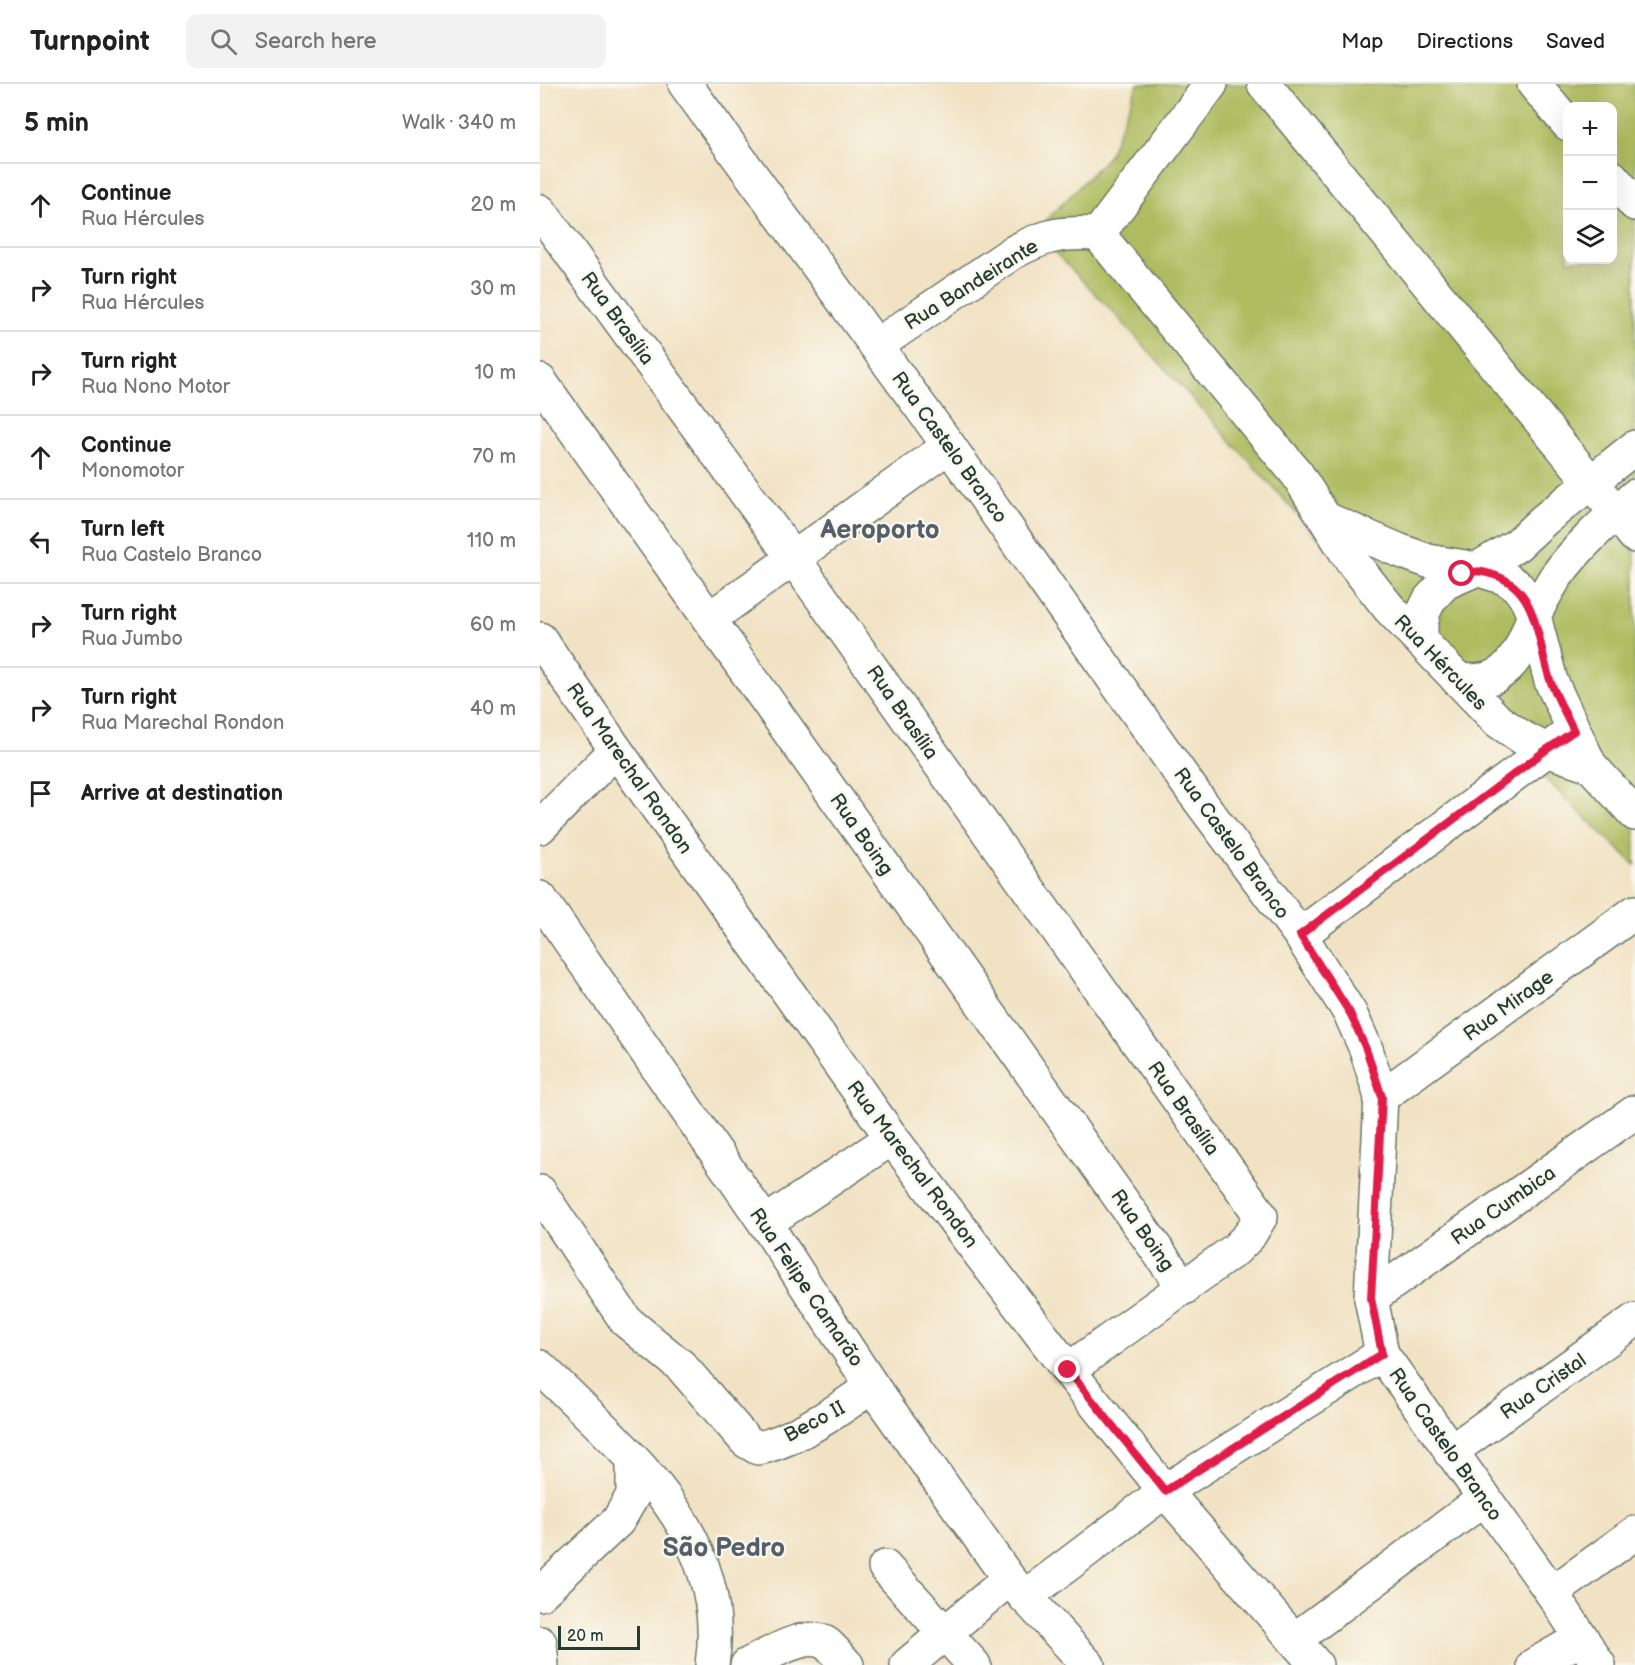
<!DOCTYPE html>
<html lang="en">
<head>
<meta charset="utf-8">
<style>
	body { margin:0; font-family:"Balsamiq Sans",sans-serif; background:#f2f2f2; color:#222 }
	.controls { position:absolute; right:18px; top:18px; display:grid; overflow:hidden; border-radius:12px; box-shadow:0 6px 24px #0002 }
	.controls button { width:54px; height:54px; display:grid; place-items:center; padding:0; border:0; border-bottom:2px solid #e0e0e0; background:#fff; color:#222; font:30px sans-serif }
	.scale { position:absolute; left:18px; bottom:15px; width:82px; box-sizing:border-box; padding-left:6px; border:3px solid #1f3d34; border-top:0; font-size:16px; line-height:21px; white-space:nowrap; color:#1f3d34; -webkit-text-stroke:4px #fbf7ec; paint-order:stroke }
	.stop { position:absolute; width:18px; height:18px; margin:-14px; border:4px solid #e11d48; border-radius:50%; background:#fff }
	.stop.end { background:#e11d48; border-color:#fff; box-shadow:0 2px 6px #0008 }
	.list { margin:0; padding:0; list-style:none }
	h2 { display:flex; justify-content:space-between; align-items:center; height:78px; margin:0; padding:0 24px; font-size:26px }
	h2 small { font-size:20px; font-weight:400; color:#767676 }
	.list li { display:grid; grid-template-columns:39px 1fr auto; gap:18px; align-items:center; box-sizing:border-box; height:84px; padding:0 24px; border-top:2px solid #e0e0e0 }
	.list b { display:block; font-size:22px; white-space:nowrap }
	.list p { margin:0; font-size:20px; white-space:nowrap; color:#767676 }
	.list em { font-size:20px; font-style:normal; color:#767676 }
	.icon { flex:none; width:33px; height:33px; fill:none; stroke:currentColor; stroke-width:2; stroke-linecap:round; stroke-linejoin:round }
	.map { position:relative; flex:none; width:1095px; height:1581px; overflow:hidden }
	header { display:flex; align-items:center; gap:36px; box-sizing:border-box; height:84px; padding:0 30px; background:#fff; border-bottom:2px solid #e0e0e0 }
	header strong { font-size:28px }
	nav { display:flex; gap:33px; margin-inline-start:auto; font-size:21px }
	.search { width:420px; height:54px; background:#f2f2f2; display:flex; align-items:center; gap:15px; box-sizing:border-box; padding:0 21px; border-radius:12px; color:#767676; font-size:22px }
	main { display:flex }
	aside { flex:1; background:#fff }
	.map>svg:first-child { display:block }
	.green { fill:#aebb5e; stroke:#667c49; stroke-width:1.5; fill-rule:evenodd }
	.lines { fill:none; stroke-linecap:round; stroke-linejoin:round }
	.minor-casing { stroke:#687766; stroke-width:36 }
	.minor { stroke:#fff; stroke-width:33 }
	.route { stroke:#e11d48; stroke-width:8 }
	.labels { text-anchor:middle; stroke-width:4.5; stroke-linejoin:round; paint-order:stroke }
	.street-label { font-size:20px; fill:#1f3d34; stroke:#fbf7ec }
	.district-label { font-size:26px; font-weight:bold; fill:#53606c; stroke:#fbf7ec }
</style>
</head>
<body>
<header>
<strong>Turnpoint</strong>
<div class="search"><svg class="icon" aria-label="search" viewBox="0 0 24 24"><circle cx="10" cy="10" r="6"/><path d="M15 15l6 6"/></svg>Search here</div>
<nav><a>Map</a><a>Directions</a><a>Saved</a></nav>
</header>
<main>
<aside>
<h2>5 min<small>Walk · 340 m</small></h2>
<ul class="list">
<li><svg class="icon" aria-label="ahead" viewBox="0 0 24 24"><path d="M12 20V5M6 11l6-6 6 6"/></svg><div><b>Continue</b><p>Rua Hércules</p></div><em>20 m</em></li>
<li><svg class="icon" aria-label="right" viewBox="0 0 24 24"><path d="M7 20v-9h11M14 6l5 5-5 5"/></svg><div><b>Turn right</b><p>Rua Hércules</p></div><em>30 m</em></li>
<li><svg class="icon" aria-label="right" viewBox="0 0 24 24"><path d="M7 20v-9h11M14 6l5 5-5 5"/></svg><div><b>Turn right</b><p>Rua Nono Motor</p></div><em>10 m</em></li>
<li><svg class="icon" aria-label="ahead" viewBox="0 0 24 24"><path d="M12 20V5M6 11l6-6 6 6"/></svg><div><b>Continue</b><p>Monomotor</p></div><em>70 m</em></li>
<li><svg class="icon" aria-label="left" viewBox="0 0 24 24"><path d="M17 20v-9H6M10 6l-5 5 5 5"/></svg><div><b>Turn left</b><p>Rua Castelo Branco</p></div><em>110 m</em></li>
<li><svg class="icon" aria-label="right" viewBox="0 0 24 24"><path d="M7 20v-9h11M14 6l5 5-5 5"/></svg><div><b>Turn right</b><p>Rua Jumbo</p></div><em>60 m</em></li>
<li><svg class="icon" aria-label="right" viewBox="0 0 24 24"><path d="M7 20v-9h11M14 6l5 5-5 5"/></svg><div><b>Turn right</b><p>Rua Marechal Rondon</p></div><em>40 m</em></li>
<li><svg class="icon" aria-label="arrive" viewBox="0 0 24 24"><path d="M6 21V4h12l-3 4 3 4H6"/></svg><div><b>Arrive at destination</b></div></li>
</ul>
</aside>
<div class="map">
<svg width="1095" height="1581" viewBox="0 0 1095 1581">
	<rect width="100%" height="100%" fill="#fbf7ec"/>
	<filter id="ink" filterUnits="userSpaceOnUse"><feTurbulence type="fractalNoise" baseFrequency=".0167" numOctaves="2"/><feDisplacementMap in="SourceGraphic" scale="12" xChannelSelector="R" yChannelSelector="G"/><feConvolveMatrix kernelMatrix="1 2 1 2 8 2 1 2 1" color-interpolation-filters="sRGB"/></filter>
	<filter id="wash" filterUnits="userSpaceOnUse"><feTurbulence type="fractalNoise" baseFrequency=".008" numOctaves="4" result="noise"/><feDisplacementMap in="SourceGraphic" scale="24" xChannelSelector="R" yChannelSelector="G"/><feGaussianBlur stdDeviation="1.35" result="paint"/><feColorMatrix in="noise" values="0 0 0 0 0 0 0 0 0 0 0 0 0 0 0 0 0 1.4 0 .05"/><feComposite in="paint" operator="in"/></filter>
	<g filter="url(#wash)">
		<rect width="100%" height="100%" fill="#f1e2c4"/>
		<path class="green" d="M598,0H1095V781L949,641L576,231L495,148L568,73ZM1028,22H1072V176H1028Z"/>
	</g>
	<g filter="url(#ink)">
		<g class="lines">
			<defs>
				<g id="minor">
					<polyline points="145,0 409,362 654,709 760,851 810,929 826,965 841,1013 831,1214 842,1270 1012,1509 1059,1581"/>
					<polyline points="724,0 1095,452"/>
					<polyline points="994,0 1028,40"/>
					<polyline points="1072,93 1095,120"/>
					<polyline points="0,127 254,475 721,1132 709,1152 695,1166 528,1286"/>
					<polyline points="558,150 757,390 811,476 849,524 958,637 983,654 1006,666 1050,681"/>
					<polyline points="558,150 671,0"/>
					<path d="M337,261L472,169C505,151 521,148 558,150"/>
					<polyline points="0,297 644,1204"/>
					<polyline points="786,435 858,466 888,477 937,485 965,494 977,502 986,514 994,532 1011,597 1050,681 1095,730"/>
					<polyline points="169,535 409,362"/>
					<polyline points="0,555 76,666 352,1054 528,1286 625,1407 776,1581"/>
					<polyline points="881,555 881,541 884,527 890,515 905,499 937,485 977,461 1004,436 1095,363"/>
					<path d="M917,595C933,598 951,598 964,586C980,573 985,553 993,534C999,521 1007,507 1015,494C1037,463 1067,436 1095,412"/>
					<polyline points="0,743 76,666"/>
					<polyline points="0,814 225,1139 332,1302 469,1495 548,1581"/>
					<polyline points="760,851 1023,654"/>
					<polyline points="841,1013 1095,828"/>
					<path d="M0,1108L86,1237L141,1282L206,1357L218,1364C255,1357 302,1324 332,1302"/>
					<polyline points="225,1139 352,1054"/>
					<polyline points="831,1214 1095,1028"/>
					<path d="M0,1283C84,1366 192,1449 172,1581"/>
					<polyline points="910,1368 1095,1236"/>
					<polyline points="345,1483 434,1581"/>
					<polyline points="1012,1509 1095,1449"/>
					<polyline points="0,1510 78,1437 93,1411 93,1376"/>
					<polyline points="485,1513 625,1407 842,1270"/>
					<polyline points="754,1556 945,1414"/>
					<polyline points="0,1559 2,1581"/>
					<path d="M207,1581C227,1572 266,1545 287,1560C294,1566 300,1574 307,1581"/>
					<polyline points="367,1581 469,1495"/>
					<polyline points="994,1581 1042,1554"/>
				</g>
			</defs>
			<use href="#minor" class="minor-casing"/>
			<use href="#minor" class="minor"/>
		</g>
	</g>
	<g class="lines" filter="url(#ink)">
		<path class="route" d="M528,1286L625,1407L842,1270L831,1214L842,1013L826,965L810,929L760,851L1006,666L1034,647C1026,630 1016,613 1010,596C997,558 999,505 954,491C941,487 935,486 922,490"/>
	</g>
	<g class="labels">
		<g class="street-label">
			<text transform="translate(431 200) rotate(-32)" y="7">Rua Bandeirante</text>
			<text transform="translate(78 234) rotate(54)" y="7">Rua Brasília</text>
			<text transform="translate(410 363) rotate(54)" y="7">Rua Castelo Branco</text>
			<text transform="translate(901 578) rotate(46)" y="7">Rua Hércules</text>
			<text transform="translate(363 628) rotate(55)" y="7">Rua Brasília</text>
			<text transform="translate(90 684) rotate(55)" y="7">Rua Marechal Rondon</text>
			<text transform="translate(322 750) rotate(55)" y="7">Rua Boing</text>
			<text transform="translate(692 759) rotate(54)" y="7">Rua Castelo Branco</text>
			<text transform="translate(968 921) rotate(-36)" y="7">Rua Mirage</text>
			<text transform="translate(644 1024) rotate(55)" y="7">Rua Brasília</text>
			<text transform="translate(373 1080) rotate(53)" y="7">Rua Marechal Rondon</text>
			<text transform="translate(963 1121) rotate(-35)" y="7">Rua Cumbica</text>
			<text transform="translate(603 1146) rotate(55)" y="7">Rua Boing</text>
			<text transform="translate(267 1203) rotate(56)" y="7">Rua Felipe Camarão</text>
			<text transform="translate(1003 1302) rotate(-35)" y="7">Rua Cristal</text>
			<text transform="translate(274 1337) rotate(-28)" y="7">Beco II</text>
			<text transform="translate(906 1360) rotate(55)" y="7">Rua Castelo Branco</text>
		</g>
		<g class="district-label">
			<text x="340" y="454">Aeroporto</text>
			<text x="184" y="1472">São Pedro</text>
		</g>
	</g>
</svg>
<div class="controls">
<button>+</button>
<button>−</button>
<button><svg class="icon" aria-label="layers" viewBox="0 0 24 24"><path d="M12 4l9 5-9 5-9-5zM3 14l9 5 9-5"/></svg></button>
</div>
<div class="scale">20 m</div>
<div class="stop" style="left:922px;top:490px"></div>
<div class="stop end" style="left:528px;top:1286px"></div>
</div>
</main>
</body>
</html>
